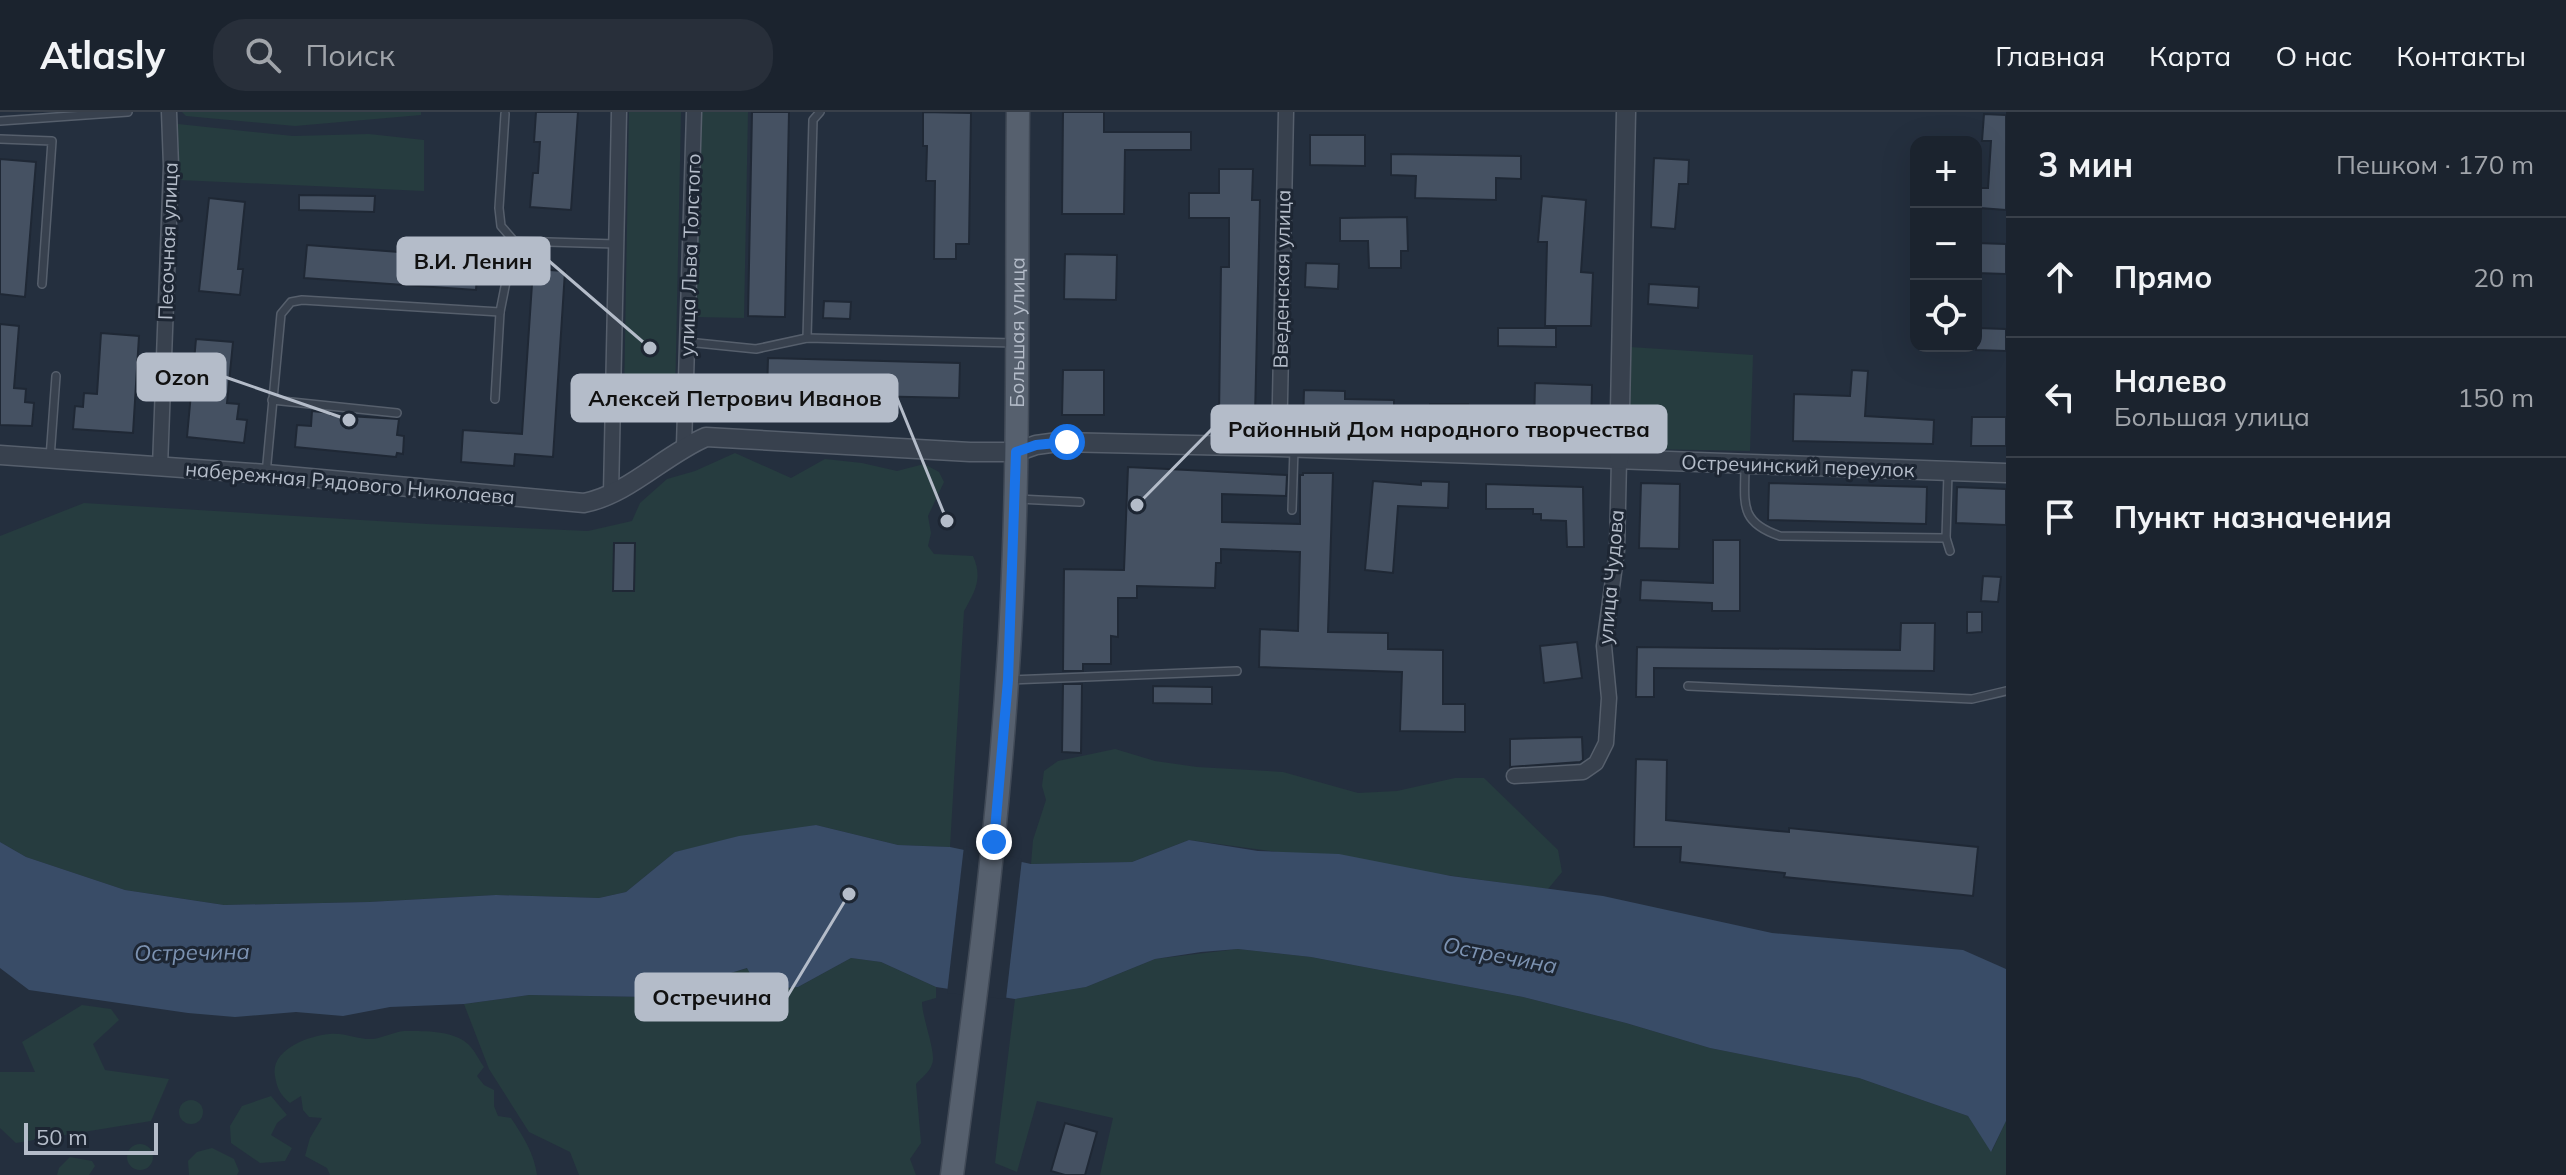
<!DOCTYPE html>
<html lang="ru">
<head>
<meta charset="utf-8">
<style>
	body { margin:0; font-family:Mulish,sans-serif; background:#282f3a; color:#f1f3f6 }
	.controls { position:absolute; right:24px; top:24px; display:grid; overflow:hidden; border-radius:16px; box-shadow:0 8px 32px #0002 }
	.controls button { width:72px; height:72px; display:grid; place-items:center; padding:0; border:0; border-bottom:2px solid #39404a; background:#1b232e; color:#f1f3f6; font:40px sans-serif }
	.scale { position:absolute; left:24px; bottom:20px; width:134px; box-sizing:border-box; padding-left:8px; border:4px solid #b4bcc9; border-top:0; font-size:22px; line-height:28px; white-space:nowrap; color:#b4bcc9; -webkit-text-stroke:6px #1d2633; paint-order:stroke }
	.stop { position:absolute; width:24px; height:24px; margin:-18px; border:6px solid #1a73e8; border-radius:50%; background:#fff }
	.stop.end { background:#1a73e8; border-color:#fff; box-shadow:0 2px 8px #0008 }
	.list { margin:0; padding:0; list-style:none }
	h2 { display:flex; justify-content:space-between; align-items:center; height:104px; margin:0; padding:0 32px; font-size:34px }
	h2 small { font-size:26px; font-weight:400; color:#a0a4aa }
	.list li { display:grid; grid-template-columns:52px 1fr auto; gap:24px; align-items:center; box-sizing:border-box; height:120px; padding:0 32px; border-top:2px solid #39404a }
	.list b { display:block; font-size:30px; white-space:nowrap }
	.list p { margin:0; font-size:26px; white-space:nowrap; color:#a0a4aa }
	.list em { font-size:26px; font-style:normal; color:#a0a4aa }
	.icon { flex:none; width:44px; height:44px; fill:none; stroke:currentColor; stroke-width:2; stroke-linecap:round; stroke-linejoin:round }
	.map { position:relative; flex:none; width:2006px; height:1063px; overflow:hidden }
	header { display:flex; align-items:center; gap:48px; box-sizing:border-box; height:112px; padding:0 40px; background:#1b232e; border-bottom:2px solid #39404a }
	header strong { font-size:38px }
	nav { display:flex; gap:44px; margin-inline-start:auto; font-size:28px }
	.search { width:560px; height:72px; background:#282f3a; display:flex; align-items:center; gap:20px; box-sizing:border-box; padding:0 28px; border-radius:32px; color:#a0a4aa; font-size:30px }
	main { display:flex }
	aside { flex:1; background:#1b232e }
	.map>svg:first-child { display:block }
	.green { fill:#263c3f }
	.water { fill:#394c67 }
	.pier { fill:#242f3e }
	.building { fill:#455162; stroke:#1f2835; stroke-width:2 }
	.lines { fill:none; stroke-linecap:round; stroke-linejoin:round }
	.service-casing { stroke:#565f6c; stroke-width:10 }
	.minor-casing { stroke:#565f6c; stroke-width:17 }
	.tertiary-casing { stroke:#565f6c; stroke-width:21 }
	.primary-casing { stroke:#414a57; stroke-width:25 }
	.service { stroke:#38414e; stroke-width:7 }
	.minor { stroke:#38414e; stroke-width:14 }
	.tertiary { stroke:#38414e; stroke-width:18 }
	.primary { stroke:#56606e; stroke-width:22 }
	.route { stroke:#1a73e8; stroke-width:10 }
	.labels { text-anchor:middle; stroke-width:6; stroke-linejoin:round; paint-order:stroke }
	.street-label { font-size:20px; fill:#b4bcc9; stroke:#1d2633 }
	.water-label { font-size:22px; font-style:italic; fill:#7c92b1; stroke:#1d2633 }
	.leader { fill:none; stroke:#b4bcc9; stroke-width:3 }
	.callout-dot { fill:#b4bcc9; stroke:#1d2633; stroke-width:3 }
	.callout { fill:#b4bcc9; stroke:#b4bcc9; stroke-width:3 }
	.callout-label { font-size:22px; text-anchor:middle; font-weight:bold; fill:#111 }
</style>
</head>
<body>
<header>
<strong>Atlasly</strong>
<div class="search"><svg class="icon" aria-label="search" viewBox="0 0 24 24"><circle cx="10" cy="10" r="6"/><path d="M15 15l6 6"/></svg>Поиск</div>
<nav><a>Главная</a><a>Карта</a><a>О нас</a><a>Контакты</a></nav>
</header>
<main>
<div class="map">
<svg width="2006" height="1063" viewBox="0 0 2006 1063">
	<rect width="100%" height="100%" fill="#242f3e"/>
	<g class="green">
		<polygon points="182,0 421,0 421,3 295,14 186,4"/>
		<path d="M629,0H681L675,288C663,317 633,316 624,286Z"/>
		<polygon points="701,0 748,0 744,206 695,205"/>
		<polygon points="178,12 293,24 369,22 424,28 424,79 179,68"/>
		<polygon points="1630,235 1753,243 1750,339 1649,337 1632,333 1626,320"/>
		<path d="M735,341L791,366L825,347L862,351L897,359L924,352L939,360L944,370L928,404L931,421L928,434L934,442L973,444C983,466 975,480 964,499L950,735L898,733L816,713L675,740L626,780L599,786L496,783L369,790L224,793L125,778L26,745L0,730V424L84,391L427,412L588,419L632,409L640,391L667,367L695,359Z"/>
		<polygon points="1115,637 1155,649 1197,655 1283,660 1358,681 1397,679 1455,666 1484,666 1558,738 1562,760 1548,777 1189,728 1132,750 1031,752 1033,728 1046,688 1042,674 1044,659 1058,649"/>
		<polygon points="1238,837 1311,845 1523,885 1626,911 1710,936 1859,966 1968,1004 1992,1039 2006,1009 2006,1063 1100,1063 1113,1006 1037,989 1017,1060 995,1051 1015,887 1086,875 1155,847"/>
		<path d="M851,846L881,850L936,875V886L922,890C922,906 937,942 932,952C930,960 921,966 916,972L921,1031L910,1047L916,1063H579L570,1040L529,1020L489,957L464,892L529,883L711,886L710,867L748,856L760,878L798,875Z"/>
		<polygon points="82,893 111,897 119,908 93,932 105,958 169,967 151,1009 16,1031 0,1016 0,960 35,960 22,930"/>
		<path d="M404,919C423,919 454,918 469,933C475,939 479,948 484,955L477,964L484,973L494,978V994L498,1004L511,1006C523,1024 534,1041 537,1063H330L327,1056L305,1044L310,1026L322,1006L309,1005L303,998L301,984L290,991C280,983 277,976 275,964C270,938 308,924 329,922C344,920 359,928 373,927C381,926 395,920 404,919Z"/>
		<polygon points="271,984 287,1003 277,1011 271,1023 292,1036 285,1049 260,1051 231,1031 230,1014 242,994"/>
		<circle cx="191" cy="1000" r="12"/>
		<circle cx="140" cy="1045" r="13"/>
		<polygon points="212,1036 234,1047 239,1059 237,1063 189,1063 188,1049 197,1040"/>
		<polygon points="70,1045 92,1049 95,1054 89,1063 57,1063 59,1056"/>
	</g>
	<polygon class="water" points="816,713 898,733 950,735 1031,752 1132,750 1189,728 1258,739 1339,742 1451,764 1603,784 1772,821 1963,838 2006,857 2006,1009 1991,1040 1968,1004 1859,966 1710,936 1626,911 1523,885 1311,845 1238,837 1201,840 1155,847 1086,875 1015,887 936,875 881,850 851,846 798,875 759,878 747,856 711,867 711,886 529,883 464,892 390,895 343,904 296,900 235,905 188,901 29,878 0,856 0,730 26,745 125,778 224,793 369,790 496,783 599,786 626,780 675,740 739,724"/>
	<polygon class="pier" points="964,734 1022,747 1006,887 947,881"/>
	<g class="building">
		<polygon points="536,0 578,0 571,98 530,95 533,61 538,61 540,30 534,30"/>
		<polygon points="752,0 789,0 785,205 748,204"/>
		<polygon points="923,0 971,1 969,132 956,132 956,147 934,147 935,69 926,69 927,34 923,34"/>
		<polygon points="1063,0 1104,0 1104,20 1191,20 1191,38 1125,38 1124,102 1062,102"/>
		<polygon points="1984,2 2006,3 2006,98 1980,96 1981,76 1988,76 1991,29 1982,29"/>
		<polygon points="1310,23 1365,23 1365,54 1310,53"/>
		<polygon points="1391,42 1521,44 1521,67 1496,66 1496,88 1415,86 1416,64 1391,63"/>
		<polygon points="1654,46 1689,48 1688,72 1679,72 1675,117 1651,115"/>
		<polygon points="0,47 36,50 25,185 0,182"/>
		<polygon points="1219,57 1253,57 1252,88 1260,88 1255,305 1219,304 1221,155 1229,155 1229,106 1189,106 1189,81 1219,81"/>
		<polygon points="299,83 375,84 374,100 299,98"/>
		<polygon points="1542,84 1586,88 1581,160 1593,161 1591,214 1545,214 1547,130 1538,130"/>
		<polygon points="209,86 245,90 238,157 243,157 240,183 199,179"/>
		<polygon points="1407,105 1408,139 1401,139 1401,156 1369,156 1368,129 1340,129 1340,106"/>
		<polygon points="1976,131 2006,132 2006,162 1976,161"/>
		<polygon points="307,133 478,146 476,178 304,166"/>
		<polygon points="1065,142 1117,143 1116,188 1064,187"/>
		<polygon points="1306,151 1339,152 1338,177 1305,175"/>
		<polygon points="533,157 565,159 553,345 515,342 514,354 461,350 463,318 522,322"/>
		<polygon points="1649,172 1699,175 1698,196 1648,192"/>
		<polygon points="824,189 851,190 850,207 823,206"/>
		<polygon points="0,212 19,214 14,276 26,277 25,290 34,291 32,314 0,313"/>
		<polygon points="1498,216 1556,216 1556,235 1498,234"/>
		<polygon points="1977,216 2006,217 2006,239 1976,238"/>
		<polygon points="101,221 139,224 133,321 73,317 75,294 83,295 84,281 97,282"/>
		<polygon points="196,227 233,230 227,291 239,292 237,307 247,308 244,331 187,325"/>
		<polygon points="768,246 960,251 959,286 767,282"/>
		<polygon points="1063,258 1104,258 1104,303 1062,303"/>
		<polygon points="1852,258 1868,259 1865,304 1934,308 1933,332 1793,329 1794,282 1850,284"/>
		<polygon points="1535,271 1592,273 1591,318 1534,316"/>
		<polygon points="1304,278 1345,279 1345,287 1394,288 1394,316 1303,313"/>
		<rect x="1430" y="292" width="38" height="23"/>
		<polygon points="312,299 331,301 331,303 399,307 397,323 404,324 403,342 397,341 396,345 295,335 297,313 311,314"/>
		<polygon points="1972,305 2006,305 2006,334 1971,334"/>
		<polygon points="1128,355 1287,363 1286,384 1222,382 1222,410 1300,412 1300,363 1303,363 1303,361 1333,361 1328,520 1388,521 1388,537 1443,538 1443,592 1465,592 1465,620 1400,619 1402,560 1259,555 1260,517 1298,519 1300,440 1221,437 1221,451 1216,451 1215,476 1137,474 1137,486 1118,486 1118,525 1111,524 1111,552 1083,552 1083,559 1063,559 1064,457 1124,458"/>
		<polygon points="1373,369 1421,373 1421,369 1449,370 1448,396 1398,394 1393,461 1365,458"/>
		<polygon points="1641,371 1680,372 1679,437 1639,436"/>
		<polygon points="1769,371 1927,375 1926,412 1768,408"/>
		<polygon points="1486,372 1583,375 1584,435 1567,435 1566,409 1541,408 1541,402 1533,402 1533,397 1486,397"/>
		<polygon points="1957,375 2006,377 2006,413 1956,411"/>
		<polygon points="1713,428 1740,428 1740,499 1712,499 1712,491 1640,488 1641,468 1713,471"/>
		<polygon points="614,431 635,431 634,479 613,479"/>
		<polygon points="1983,464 2001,465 1998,490 1981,489"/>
		<polygon points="1967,500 1982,500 1982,520 1967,521"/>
		<polygon points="1901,511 1935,511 1934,559 1654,556 1654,585 1636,585 1637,535 1900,538"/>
		<polygon points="1577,530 1582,566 1544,571 1540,534"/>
		<polygon points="1063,572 1082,572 1081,641 1062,640"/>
		<polygon points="1153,574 1212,575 1212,592 1153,591"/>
		<polygon points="1582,625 1583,648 1580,650 1510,655 1510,627"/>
		<polygon points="1636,647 1667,648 1666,708 1789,720 1789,716 1978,735 1973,784 1784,765 1785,761 1680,750 1681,735 1634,735"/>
		<polygon points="1065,1011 1097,1020 1085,1063 1065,1063 1051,1059"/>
	</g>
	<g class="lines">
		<defs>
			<g id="service">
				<polyline points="0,9 128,0"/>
				<polyline points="0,27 52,29 42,172"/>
				<polyline points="514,129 616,132"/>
				<polyline points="807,226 813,8 820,0"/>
				<polyline points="687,230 756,237 807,226 1015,231"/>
				<polyline points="495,287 500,200 514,129 501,114 499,96 505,2"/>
				<polyline points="272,288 397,301"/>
				<polyline points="50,346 56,264"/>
				<path d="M1745,352C1745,391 1738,410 1780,424L1946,426"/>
				<polyline points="1948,361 1946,426 1950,439"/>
				<polyline points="266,362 281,202 291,190 302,188 500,200"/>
				<polyline points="1018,387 1080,390"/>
				<polyline points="1292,398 1294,337"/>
				<polyline points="1012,568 1237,559"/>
				<polyline points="1688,574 1972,587 2006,579"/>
			</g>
			<g id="minor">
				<polyline points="684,334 694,0"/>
				<polyline points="1279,335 1286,0"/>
				<polyline points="160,355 171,54 169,0"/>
				<polyline points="611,382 619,0"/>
				<polyline points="1514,664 1583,660 1596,651 1606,631 1609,586 1604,534 1617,438 1619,348"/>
			</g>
			<g id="tertiary">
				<path d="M0,343L266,362L584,391C629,382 664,343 706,325L970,340H1016L1036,333L1058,330L1279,335L2006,361"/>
				<polyline points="1619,348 1626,0"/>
			</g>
			<g id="primary">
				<path id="s1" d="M952,1063C974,899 996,735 1007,569C1021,380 1016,190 1018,0"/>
			</g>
		</defs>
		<use href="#service" class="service-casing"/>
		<use href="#minor" class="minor-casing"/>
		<use href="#tertiary" class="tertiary-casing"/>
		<use href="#primary" class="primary-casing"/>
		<use href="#service" class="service"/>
		<use href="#minor" class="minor"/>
		<use href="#tertiary" class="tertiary"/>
		<use href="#primary" class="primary"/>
	</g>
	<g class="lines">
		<polyline class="route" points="994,730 1008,568 1016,340 1036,333 1067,330"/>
	</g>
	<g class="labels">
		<g class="street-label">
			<text transform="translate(168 129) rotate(-88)" y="7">Песочная улица</text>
			<text transform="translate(690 143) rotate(-88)" y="7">улица Льва Толстого</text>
			<text transform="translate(1282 167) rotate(-89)" y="7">Введенская улица</text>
			<text dy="7" stroke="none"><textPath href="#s1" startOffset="846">Большая улица</textPath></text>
			<text transform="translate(1798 354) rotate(2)" y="7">Остречинский переулок</text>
			<text transform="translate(350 371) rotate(5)" y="7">набережная Рядового Николаева</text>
			<text transform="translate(1611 465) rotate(-85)" y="7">улица Чудова</text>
		</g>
		<g class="water-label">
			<text transform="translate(192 840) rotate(-1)" y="8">Остречина</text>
			<text transform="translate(1500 843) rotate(11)" y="8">Остречина</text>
		</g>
	</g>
	<path class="leader" d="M650 236L549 149M349 308L225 265M947 409L897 286M1137 393L1212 317M849 782L787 885"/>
	<g class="callout-dot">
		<circle cx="650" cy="236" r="8"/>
		<circle cx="349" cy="308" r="8"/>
		<circle cx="947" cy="409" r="8"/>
		<circle cx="1137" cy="393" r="8"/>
		<circle cx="849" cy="782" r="8"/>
	</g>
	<g class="callout">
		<rect x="398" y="126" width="151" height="46" rx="8"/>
		<rect x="138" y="242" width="87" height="46" rx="8"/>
		<rect x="572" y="263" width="325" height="46" rx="8"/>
		<rect x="1212" y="294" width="454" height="46" rx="8"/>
		<rect x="636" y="862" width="151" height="46" rx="8"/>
	</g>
	<g class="callout-label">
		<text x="473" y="157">В.И. Ленин</text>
		<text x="182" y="273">Ozon</text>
		<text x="735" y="294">Алексей Петрович Иванов</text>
		<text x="1439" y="325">Районный Дом народного творчества</text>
		<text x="712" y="893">Остречина</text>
	</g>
</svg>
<div class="controls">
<button>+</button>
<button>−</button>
<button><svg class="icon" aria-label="locate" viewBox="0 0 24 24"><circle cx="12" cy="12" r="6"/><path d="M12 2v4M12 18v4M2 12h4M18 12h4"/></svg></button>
</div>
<div class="scale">50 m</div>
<div class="stop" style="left:1067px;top:330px"></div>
<div class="stop end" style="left:994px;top:730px"></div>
</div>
<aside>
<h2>3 мин<small>Пешком · 170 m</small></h2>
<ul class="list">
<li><svg class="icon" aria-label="ahead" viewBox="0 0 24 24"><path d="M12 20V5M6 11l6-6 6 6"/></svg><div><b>Прямо</b></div><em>20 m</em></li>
<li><svg class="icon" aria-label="left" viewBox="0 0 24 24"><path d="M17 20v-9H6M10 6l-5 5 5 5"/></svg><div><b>Налево</b><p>Большая улица</p></div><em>150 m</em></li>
<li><svg class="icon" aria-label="arrive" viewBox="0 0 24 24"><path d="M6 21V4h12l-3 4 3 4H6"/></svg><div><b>Пункт назначения</b></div></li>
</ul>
</aside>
</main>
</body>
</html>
